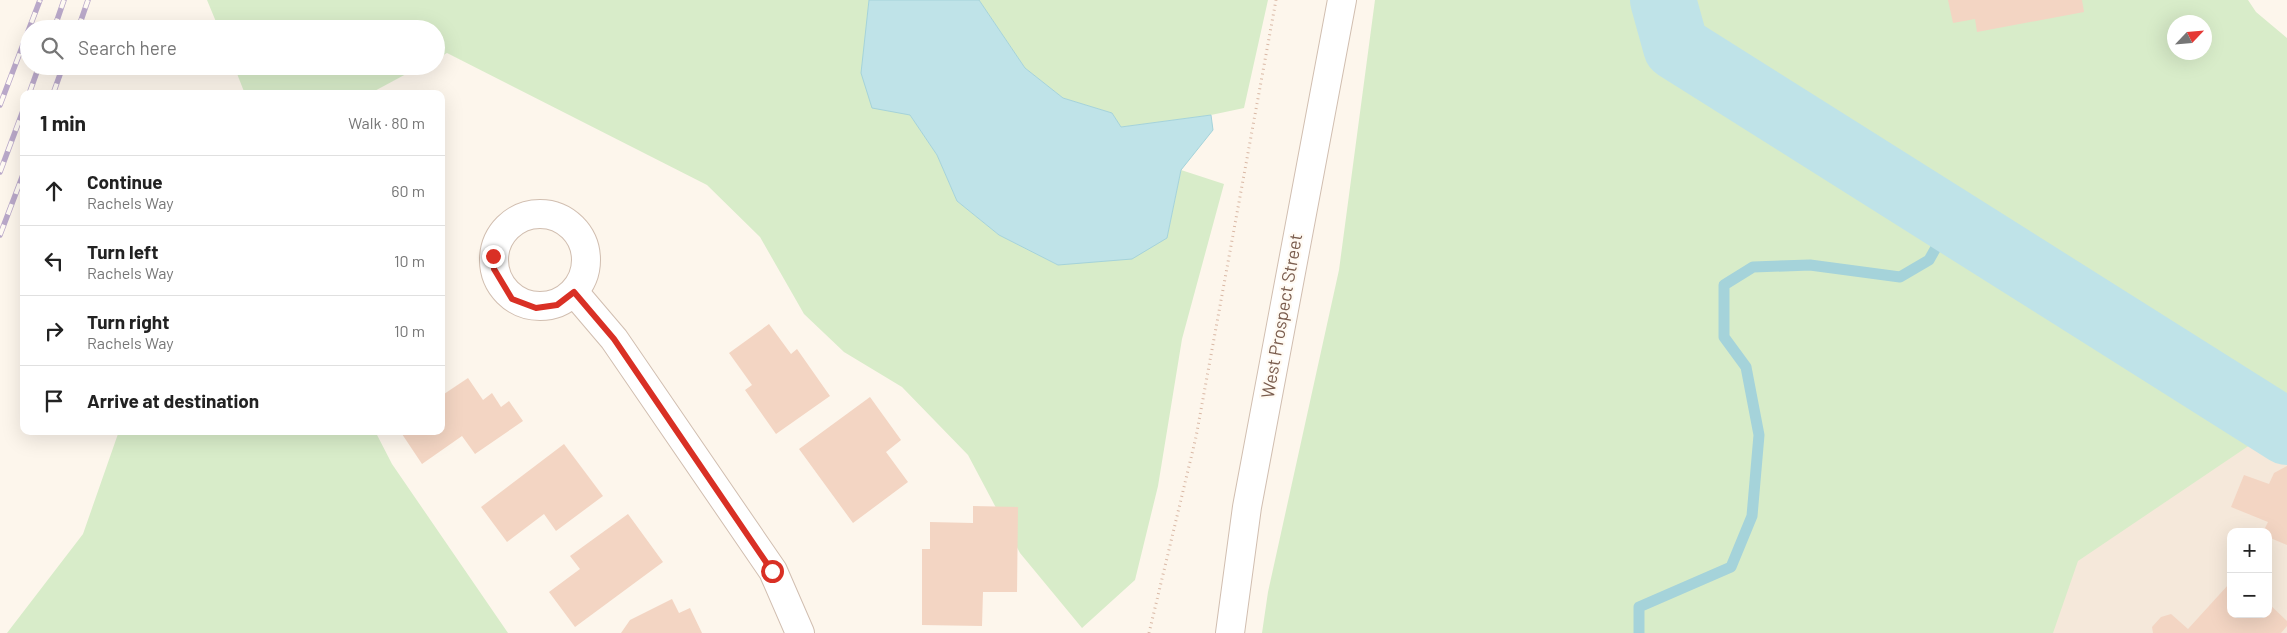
<!DOCTYPE html>
<html lang="en">
<head>
<meta charset="utf-8">
<style>
	body { margin:0; font-family:Barlow,sans-serif; background:#f2f2f2; color:#222 }
	.controls { position:absolute; right:15px; bottom:15px; display:grid; overflow:hidden; border-radius:10px; box-shadow:0 5px 20px #0002 }
	.controls button { width:45px; height:45px; display:grid; place-items:center; padding:0; border:0; border-bottom:1px solid #e0e0e0; background:#fff; color:#222; font:25px sans-serif }
	.compass { position:absolute; left:2167px; top:15px; width:45px; height:45px; border-radius:50%; background:#fff; box-shadow:0 5px 20px #0002; rotate:64deg }
	.stop { position:absolute; width:15px; height:15px; margin:-11px; border:4px solid #d93025; border-radius:50%; background:#fff }
	.stop.end { background:#d93025; border-color:#fff; box-shadow:0 1px 5px #0008 }
	.list { margin:0; padding:0; list-style:none }
	h2 { display:flex; justify-content:space-between; align-items:center; height:65px; margin:0; padding:0 20px; font-size:21px }
	h2 small { font-size:16px; font-weight:400; color:#767676 }
	.list li { display:grid; grid-template-columns:32px 1fr auto; gap:15px; align-items:center; box-sizing:border-box; height:70px; padding:0 20px; border-top:1px solid #e0e0e0 }
	.list b { display:block; font-size:19px; white-space:nowrap }
	.list p { margin:0; font-size:16px; white-space:nowrap; color:#767676 }
	.list em { font-size:16px; font-style:normal; color:#767676 }
	.icon { flex:none; width:28px; height:28px; fill:none; stroke:currentColor; stroke-width:2; stroke-linecap:round; stroke-linejoin:round }
	.map { position:relative; flex:none; width:2287px; height:633px; overflow:hidden }
	.search { position:absolute; background:#fff; box-shadow:0 5px 20px #0002; left:20px; top:20px; width:425px; height:55px; display:flex; align-items:center; gap:12px; box-sizing:border-box; padding:0 18px; border-radius:28px; color:#767676; font-size:19px }
	.panel { position:absolute; background:#fff; box-shadow:0 5px 20px #0002; left:20px; top:90px; width:425px; height:345px; border-radius:10px }
	.map>svg:first-child { display:block }
	.residential { fill:#f5e8da; fill-rule:evenodd }
	.green { fill:#d8ecc9; fill-rule:evenodd }
	.water { fill:#bfe3e8; stroke:#a5d3da }
	.lines { fill:none; stroke-linecap:round; stroke-linejoin:round }
	.stream { stroke:#a5d3da; stroke-width:11 }
	.river { stroke:#bfe3e8; stroke-width:66 }
	.building { fill:#f3d5c3 }
	.minor-casing { stroke:#d1beb0; stroke-width:30 }
	.tertiary-casing { stroke:#d1beb0; stroke-width:30 }
	.path { stroke:#d9b8a5; stroke-width:3; stroke-dasharray:1 4; stroke-linecap:butt }
	.minor { stroke:#fff; stroke-width:28 }
	.tertiary { stroke:#fff; stroke-width:28 }
	.rail-casing { stroke:#b9a8c9; stroke-width:5.5 }
	.rail { stroke:#fffaf3; stroke-width:4; stroke-dasharray:11; stroke-linecap:butt }
	.route { stroke:#d93025; stroke-width:6 }
	.labels { text-anchor:middle; stroke-width:4.5; stroke-linejoin:round; paint-order:stroke }
	.street-label { font-size:18px; fill:#7a5c4d; stroke:#fffaf3 }
</style>
</head>
<body>
<div class="map">
<svg width="2287" height="633" viewBox="0 0 2287 633">
	<rect width="100%" height="100%" fill="#fdf6ec"/>
	<path class="residential" d="M2287,335V633H1899ZM2231,532H2268V614H2231Z"/>
	<g class="green">
		<polygon points="207,0 869,0 867,21 910,115 937,155 957,201 999,235 1058,265 1167,238 1181,170 1224,184 1182,339 1158,486 1135,580 1082,628 1020,553 968,455 902,387 844,352 804,314 760,237 707,185 447,53 436,59 436,29 219,29"/>
		<polygon points="979,0 1268,0 1244,108 1211,115 1121,127 1112,113 1063,98 1025,68"/>
		<path d="M1375,0H2248L2256,12L2287,38V420L2078,561L2053,633H1262L1268,592L1339,270ZM2174,22H2204V52H2174Z"/>
		<polygon points="234,66 421,66 369,94 245,94"/>
		<polygon points="119,431 375,431 392,464 508,633 7,633 83,534"/>
	</g>
	<polygon class="water" points="869,0 979,0 1025,68 1063,98 1112,113 1121,127 1211,115 1213,130 1181,170 1167,238 1132,259 1058,265 999,235 957,201 937,155 910,115 872,108 861,73"/>
	<g class="lines">
		<polyline class="stream" points="1639,633 1639,607 1731,567 1752,516 1759,435 1746,367 1724,337 1724,285 1753,267 1810,265 1900,277 1929,260 1942,237 1947,218"/>
		<polyline class="river" points="1663,0 1676,47 2287,432"/>
	</g>
	<g class="building">
		<polygon points="1948,0 2082,0 2084,12 1977,32 1975,19 1953,23"/>
		<polygon points="769,324 791,354 797,349 830,396 776,434 745,390 752,385 729,353"/>
		<polygon points="468,378 483,400 492,393 501,407 509,401 523,421 475,454 462,436 422,464 400,431 441,431 441,396"/>
		<polygon points="870,397 901,440 886,452 908,482 853,523 799,449"/>
		<polygon points="564,444 603,496 556,531 544,514 507,542 481,507"/>
		<polygon points="2287,466 2287,545 2268,537 2268,532 2263,532 2268,522 2231,507 2244,475 2269,484 2274,473"/>
		<polygon points="973,506 1018,507 1017,592 983,592 982,626 922,625 922,549 930,549 930,522 973,523"/>
		<polygon points="628,514 663,562 575,627 549,592 580,569 570,556"/>
		<polygon points="2229,584 2231,614 2268,614 2268,603 2287,621 2287,626 2281,633 2153,633 2152,627 2161,617 2171,614 2188,629"/>
		<polygon points="672,599 679,613 690,608 702,633 621,633 630,620"/>
	</g>
	<g class="lines">
		<defs>
			<g id="minor">
				<circle cx="540" cy="260" r="46"/>
				<polyline points="574,292 614,339 773,571 800,633"/>
			</g>
			<polyline id="tertiary" points="1230,633 1247,507 1342,0"/>
		</defs>
		<use href="#minor" class="minor-casing"/>
		<use href="#tertiary" class="tertiary-casing"/>
		<polyline class="path" points="1149,633 1196,437 1276,0"/>
		<use href="#minor" class="minor"/>
		<use href="#tertiary" class="tertiary"/>
		<defs>
			<g id="rail">
				<polyline points="54,29 64,0"/>
				<polyline points="78,29 88,0"/>
				<polyline points="29,94 39,66"/>
				<polyline points="53,94 63,66"/>
				<polyline points="0,105 40,0"/>
				<polyline points="0,172 24,108"/>
				<polyline points="0,235 24,172"/>
			</g>
		</defs>
		<use href="#rail" class="rail-casing"/>
		<use href="#rail" class="rail"/>
	</g>
	<g class="lines">
		<polyline class="route" points="493,256 494,269 512,299 536,308 557,305 574,292 614,339 772,571"/>
	</g>
	<g class="labels">
		<g class="street-label">
			<text transform="translate(1282 316) rotate(-80)" y="6">West Prospect Street</text>
		</g>
	</g>
</svg>
<div class="controls">
<button>+</button>
<button>−</button>
</div>
<svg class="compass" viewBox="-18 -18 36 36"><path d="M0-13l5 13h-10z" fill="#e53935"/><path d="M0 13l5-13h-10z" fill="#767676"/></svg>
<div class="stop" style="left:772px;top:571px"></div>
<div class="stop end" style="left:493px;top:256px"></div>
<div class="search"><svg class="icon" aria-label="search" viewBox="0 0 24 24"><circle cx="10" cy="10" r="6"/><path d="M15 15l6 6"/></svg>Search here</div>
<section class="panel">
<h2>1 min<small>Walk · 80 m</small></h2>
<ul class="list">
<li><svg class="icon" aria-label="ahead" viewBox="0 0 24 24"><path d="M12 20V5M6 11l6-6 6 6"/></svg><div><b>Continue</b><p>Rachels Way</p></div><em>60 m</em></li>
<li><svg class="icon" aria-label="left" viewBox="0 0 24 24"><path d="M17 20v-9H6M10 6l-5 5 5 5"/></svg><div><b>Turn left</b><p>Rachels Way</p></div><em>10 m</em></li>
<li><svg class="icon" aria-label="right" viewBox="0 0 24 24"><path d="M7 20v-9h11M14 6l5 5-5 5"/></svg><div><b>Turn right</b><p>Rachels Way</p></div><em>10 m</em></li>
<li><svg class="icon" aria-label="arrive" viewBox="0 0 24 24"><path d="M6 21V4h12l-3 4 3 4H6"/></svg><div><b>Arrive at destination</b></div></li>
</ul>
</section>
</div>
</body>
</html>
